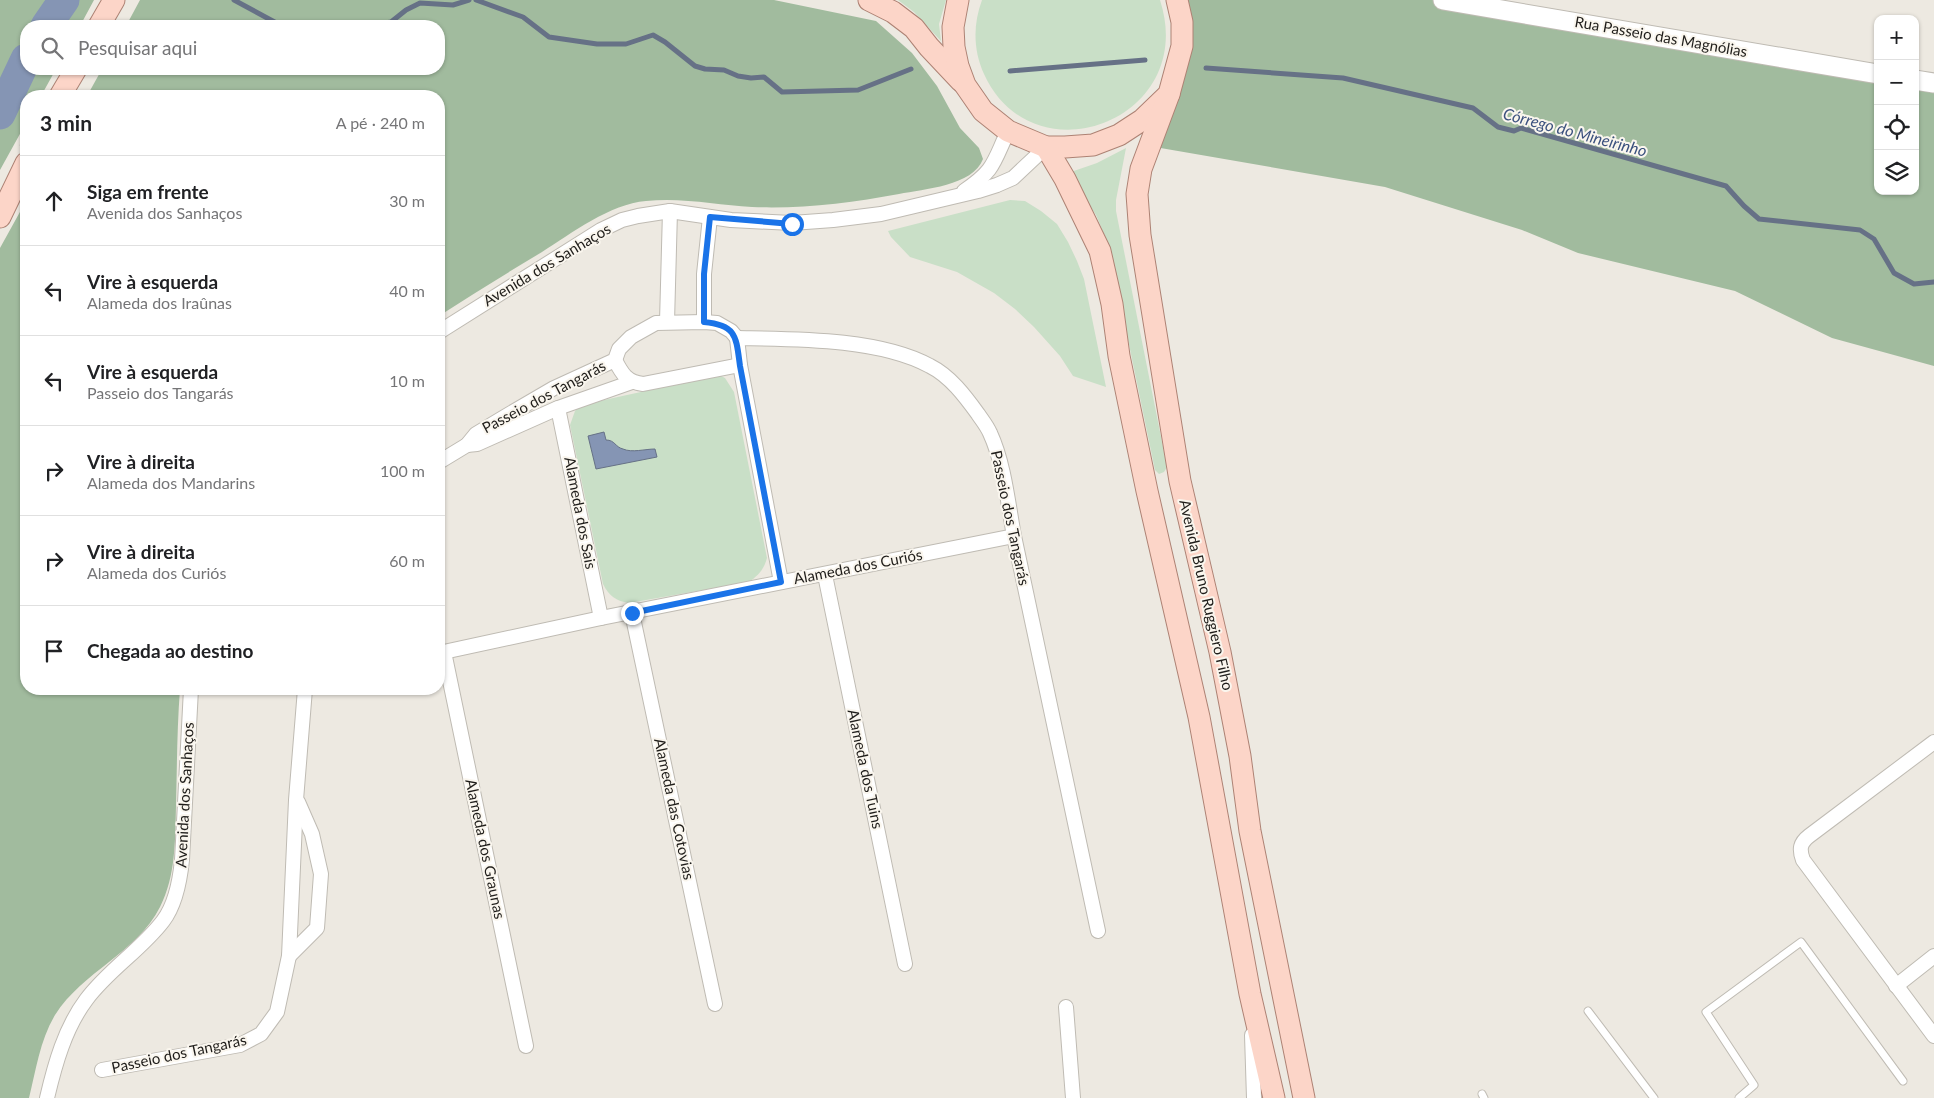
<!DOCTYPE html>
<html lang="pt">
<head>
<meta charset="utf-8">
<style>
	body { margin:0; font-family:Lato,sans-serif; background:#f6f6f6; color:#202124 }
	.controls { position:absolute; right:15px; top:15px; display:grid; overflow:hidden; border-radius:10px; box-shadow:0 1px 4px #0004 }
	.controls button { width:45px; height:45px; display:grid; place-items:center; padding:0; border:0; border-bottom:1px solid #e0e0e0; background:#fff; color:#202124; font:25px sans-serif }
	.stop { position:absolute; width:15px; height:15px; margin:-11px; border:4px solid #1a73e8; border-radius:50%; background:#fff }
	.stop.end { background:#1a73e8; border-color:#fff; box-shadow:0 1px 5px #0008 }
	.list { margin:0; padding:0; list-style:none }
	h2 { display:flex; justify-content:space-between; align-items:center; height:65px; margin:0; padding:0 20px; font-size:21px }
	h2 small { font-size:16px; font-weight:400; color:#757577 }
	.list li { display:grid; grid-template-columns:32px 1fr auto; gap:15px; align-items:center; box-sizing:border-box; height:90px; padding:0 20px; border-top:1px solid #e0e0e0 }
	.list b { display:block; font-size:19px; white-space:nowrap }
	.list p { margin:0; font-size:16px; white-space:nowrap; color:#757577 }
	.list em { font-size:16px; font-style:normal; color:#757577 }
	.icon { flex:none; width:28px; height:28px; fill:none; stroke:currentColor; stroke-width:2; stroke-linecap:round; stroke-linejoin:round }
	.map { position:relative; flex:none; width:1934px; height:1098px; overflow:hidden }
	.search { position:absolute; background:#fff; box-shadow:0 1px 4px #0004; left:20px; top:20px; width:425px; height:55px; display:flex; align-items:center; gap:12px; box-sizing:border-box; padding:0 18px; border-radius:20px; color:#757577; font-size:19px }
	.panel { position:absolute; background:#fff; box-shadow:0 1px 4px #0004; left:20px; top:90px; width:425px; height:605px; border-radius:20px }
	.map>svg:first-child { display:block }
	.green { fill:#c9dfc7 }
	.forest { fill:#a1bb9e }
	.water { fill:#8595b4; stroke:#667186 }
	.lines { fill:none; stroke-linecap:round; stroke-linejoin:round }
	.stream { stroke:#667186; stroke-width:5 }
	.river { stroke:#8595b4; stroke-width:31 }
	.lane-casing { stroke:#bfbbb3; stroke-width:9 }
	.street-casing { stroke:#bfbbb3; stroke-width:16 }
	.secondary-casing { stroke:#bfbbb3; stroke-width:21 }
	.primary-casing { stroke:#ad8274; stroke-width:23 }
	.path { stroke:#8e8a85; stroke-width:3; stroke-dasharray:5 2.5; stroke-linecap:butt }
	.lane { stroke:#fff; stroke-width:7 }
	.street { stroke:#fff; stroke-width:14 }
	.secondary { stroke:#fff; stroke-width:19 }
	.primary { stroke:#fcd5c8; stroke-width:21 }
	.route { stroke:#1a73e8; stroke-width:6 }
	.labels { text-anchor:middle; stroke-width:4; stroke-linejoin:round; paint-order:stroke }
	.street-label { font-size:15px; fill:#1f1d1a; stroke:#faf6ee }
	.water-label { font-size:16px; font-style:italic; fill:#3b517e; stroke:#faf6ee }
</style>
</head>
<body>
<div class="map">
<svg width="1934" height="1098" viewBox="0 0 1934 1098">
	<rect width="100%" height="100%" fill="#ede9e1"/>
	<g class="green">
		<polygon points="898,0 946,0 939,24 941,41 914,12"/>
		<path d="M982,0H1160C1199,120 1033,182 984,74C973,50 973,24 982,0Z"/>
		<polygon points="1126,148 1116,200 1116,211 1167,467 1164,472 1159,474 1155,470 1108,243 1096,215 1068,173 1097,163"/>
		<polygon points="1010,200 1025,201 1041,211 1057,224 1068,242 1077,261 1084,279 1106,387 1073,376 1060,356 1034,327 1015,309 994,293 957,272 910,257 891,237 888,231"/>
		<path d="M719,375L725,378L734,392L767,558C764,569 759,575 749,582L629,603C616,601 609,596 603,584L570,425L575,411L581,405Z"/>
	</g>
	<g class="forest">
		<polygon points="0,0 94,0 80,26 26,26 26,69 56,69 41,96 26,96 26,123 0,170"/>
		<path d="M140,0H774L876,21L912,53L937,86L960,128L979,148L983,159C973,186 924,189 899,194C850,203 802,209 752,207C718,205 681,197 646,201C610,204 572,233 542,252C507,273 473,294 439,316V96H87L102,69H439V26H126Z"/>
		<polygon points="1177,0 1443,0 1878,74 1878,191 1915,191 1915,80 1934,83 1934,366 1832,338 1735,291 1578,253 1522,230 1385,187 1149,146 1169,94"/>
		<path d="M26,201V689H180C177,728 177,767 176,806C175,841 176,875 160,907C137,953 83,971 55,1015C40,1040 36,1070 29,1098H0V248Z"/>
	</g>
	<path class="water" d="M604,432L606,440C615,440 615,447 623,449C632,453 645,449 655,449L657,457L596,469L588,436Z"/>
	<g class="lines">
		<g class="stream">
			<polyline points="234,0 282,26"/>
			<polyline points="476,0 523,17 549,37 597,44 626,44 653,35 665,42 695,66 705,69 724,70 738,76 751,78 764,77 782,92 858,90 911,69"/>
			<polyline points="369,26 391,22 406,10 420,3 453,5 469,0"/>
			<polyline points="1206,68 1343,78 1473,108 1498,127 1514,131 1521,128 1726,186 1744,206 1759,219 1860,230 1874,239 1894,273 1914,284 1934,282"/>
			<polyline points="1010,71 1145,60"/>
		</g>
		<g class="river">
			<polyline points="46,26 64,0"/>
			<polyline points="0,114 26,59"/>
		</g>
		<defs>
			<g id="lane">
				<polyline points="1588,1011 1654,1098"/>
				<polyline points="1482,1094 1484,1098"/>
				<polyline points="1739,1098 1754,1085 1706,1012 1801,942 1903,1081"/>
			</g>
			<g id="street">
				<path d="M964,191C995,170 993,163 1008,131"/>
				<polyline points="667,322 670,211"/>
				<polyline points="704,322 704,274 710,217"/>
				<polyline points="439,332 601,230 622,220 638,216 670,211 731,220 792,223 833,220 881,214 978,191 997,185 1013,178 1046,147"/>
				<path d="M737,338C794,339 879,338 930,366C950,376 965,396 978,414C982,420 987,426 990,433C1004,463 1008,503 1014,536L1098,931"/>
				<polyline points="737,338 740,365 781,582"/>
				<path d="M615,360C622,374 627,382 643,384L740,365"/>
				<polyline points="558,408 601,618"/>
				<polyline points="467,445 477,444 558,408 632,382"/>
				<polyline points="439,462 467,445 476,434 506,416 554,388 615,360 619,349 631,337 656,323 704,322 717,323 731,331 737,338"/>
				<polyline points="825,575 905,964"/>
				<polyline points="632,613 715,1004"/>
				<polyline points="444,652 526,1046"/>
				<polyline points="439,653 601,618 1014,536"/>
				<path d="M1934,742L1809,836C1800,843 1799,849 1803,860L1934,1036"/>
				<polyline points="289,956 317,928 321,874 312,834 298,802"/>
				<polyline points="1896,986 1934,956"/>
				<polyline points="1066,1007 1073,1098"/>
				<polyline points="1252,1035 1254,1098"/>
				<polyline points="102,1070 240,1045 261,1034 277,1012 289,956 296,800 305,689"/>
				<path d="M47,1098C55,1064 65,1028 86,1000C108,970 141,950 163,921C176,904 180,880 182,860L191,689"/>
			</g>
			<g id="secondary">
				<polyline points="1443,0 1878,74"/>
				<polyline points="1915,80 1934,83"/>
			</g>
			<g id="primary">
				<polyline points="869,0 893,12 914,28 929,47 961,81"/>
				<polyline points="958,0 953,27 954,47 958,66 965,85 983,111 1008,131 1046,147 1065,147 1093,145 1119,135 1142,120 1169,94 1182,46 1182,22 1177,0"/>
				<polyline points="99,26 114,0"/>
				<polyline points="1169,94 1141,169 1137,194 1140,235 1180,481 1220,652 1240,756 1250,831 1304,1098"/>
				<polyline points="60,96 76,69"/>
				<polyline points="1046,147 1065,179 1100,251 1112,304 1119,356 1147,491 1199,717 1250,994 1274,1098"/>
				<polyline points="0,217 26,163"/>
			</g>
		</defs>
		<use href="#lane" class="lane-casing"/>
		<use href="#street" class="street-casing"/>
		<use href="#secondary" class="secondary-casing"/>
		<use href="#primary" class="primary-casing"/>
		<polyline class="path" points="21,146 26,136"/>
		<use href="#lane" class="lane"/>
		<use href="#street" class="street"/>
		<use href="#secondary" class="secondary"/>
		<use href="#primary" class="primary"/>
	</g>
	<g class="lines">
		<path class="route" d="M632,613L781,582L740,366C736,337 737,325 704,322V274L710,217L792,224"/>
	</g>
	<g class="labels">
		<g class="street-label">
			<text transform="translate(1661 37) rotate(10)" y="5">Rua Passeio das Magnólias</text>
			<text transform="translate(547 265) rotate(-31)" y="5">Avenida dos Sanhaços</text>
			<text transform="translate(544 397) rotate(-28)" y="5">Passeio dos Tangarás</text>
			<text transform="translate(580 513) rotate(79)" y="5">Alameda dos Sais</text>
			<text transform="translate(1010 518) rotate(78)" y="5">Passeio dos Tangarás</text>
			<text transform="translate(858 567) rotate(-11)" y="5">Alameda dos Curiós</text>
			<text transform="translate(1206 595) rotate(77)" y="5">Avenida Bruno Ruggiero Filho</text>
			<text transform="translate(865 769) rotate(78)" y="5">Alameda dos Tuins</text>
			<text transform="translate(185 795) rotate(-87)" y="5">Avenida dos Sanhaços</text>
			<text transform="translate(674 809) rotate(78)" y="5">Alameda das Cotovias</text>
			<text transform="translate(485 849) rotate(78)" y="5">Alameda dos Graunas</text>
			<text transform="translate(179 1054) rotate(-12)" y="5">Passeio dos Tangarás</text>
		</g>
		<g class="water-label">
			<text transform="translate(1575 132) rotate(15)" y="6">Córrego do Mineirinho</text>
		</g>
	</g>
</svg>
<div class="controls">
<button>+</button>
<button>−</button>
<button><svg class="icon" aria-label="locate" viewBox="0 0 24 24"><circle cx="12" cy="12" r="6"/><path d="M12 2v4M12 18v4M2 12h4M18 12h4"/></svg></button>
<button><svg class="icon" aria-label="layers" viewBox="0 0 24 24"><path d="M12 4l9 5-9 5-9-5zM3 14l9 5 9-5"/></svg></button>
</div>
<div class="stop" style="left:792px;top:224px"></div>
<div class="stop end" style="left:632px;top:613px"></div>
<div class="search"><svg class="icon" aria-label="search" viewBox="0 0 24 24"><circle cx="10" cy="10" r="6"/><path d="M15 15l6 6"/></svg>Pesquisar aqui</div>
<section class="panel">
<h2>3 min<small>A pé · 240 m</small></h2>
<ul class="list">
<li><svg class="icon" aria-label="ahead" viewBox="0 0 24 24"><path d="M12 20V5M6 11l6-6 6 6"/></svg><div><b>Siga em frente</b><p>Avenida dos Sanhaços</p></div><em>30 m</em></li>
<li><svg class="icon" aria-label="left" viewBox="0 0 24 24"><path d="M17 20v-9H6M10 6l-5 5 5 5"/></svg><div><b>Vire à esquerda</b><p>Alameda dos Iraûnas</p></div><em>40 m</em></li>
<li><svg class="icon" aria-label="left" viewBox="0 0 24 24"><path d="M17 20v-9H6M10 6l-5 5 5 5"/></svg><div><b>Vire à esquerda</b><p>Passeio dos Tangarás</p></div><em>10 m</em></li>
<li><svg class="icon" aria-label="right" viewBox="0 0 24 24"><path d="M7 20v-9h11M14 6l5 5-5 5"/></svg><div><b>Vire à direita</b><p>Alameda dos Mandarins</p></div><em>100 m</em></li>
<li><svg class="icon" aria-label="right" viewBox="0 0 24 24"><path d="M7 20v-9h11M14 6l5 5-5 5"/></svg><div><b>Vire à direita</b><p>Alameda dos Curiós</p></div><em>60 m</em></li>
<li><svg class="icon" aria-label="arrive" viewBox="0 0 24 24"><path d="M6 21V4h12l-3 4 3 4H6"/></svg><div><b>Chegada ao destino</b></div></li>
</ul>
</section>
</div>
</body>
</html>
